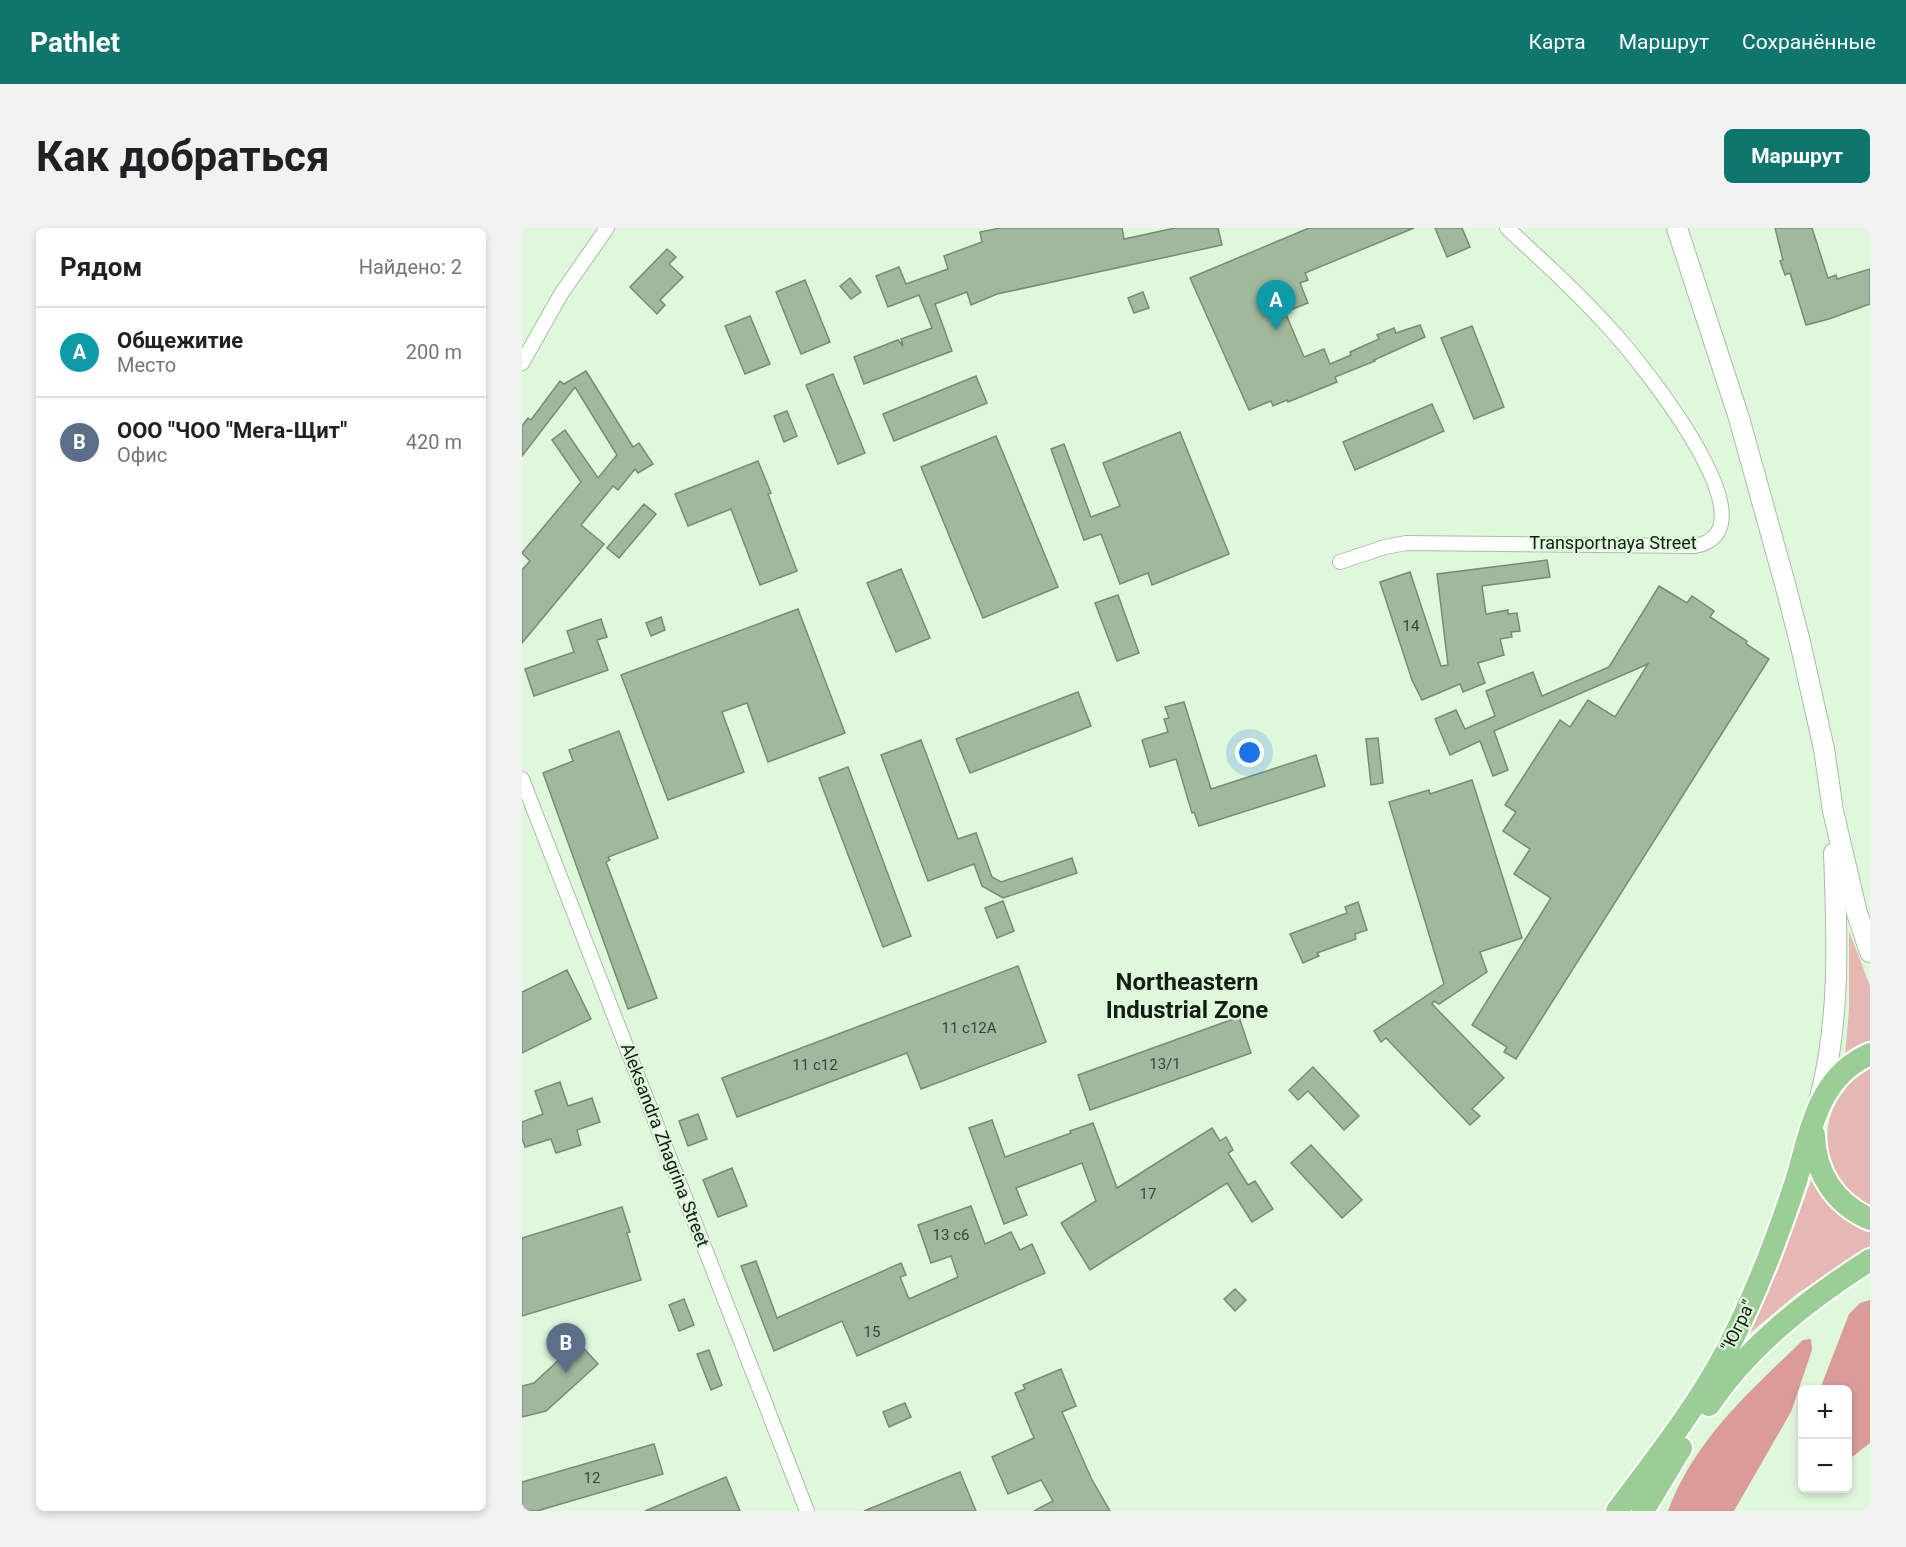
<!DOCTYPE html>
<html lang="ru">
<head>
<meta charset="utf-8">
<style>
	body { margin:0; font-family:Roboto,sans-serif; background:#f2f2f2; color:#202124 }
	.controls { position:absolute; right:18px; bottom:18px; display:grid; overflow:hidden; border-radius:9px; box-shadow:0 3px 9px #0003 }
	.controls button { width:54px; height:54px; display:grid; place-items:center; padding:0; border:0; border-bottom:2px solid #e0e0e0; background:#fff; color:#202124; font:30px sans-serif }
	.you { position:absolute; left:728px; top:525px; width:21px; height:21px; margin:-15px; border:4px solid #fff; border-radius:50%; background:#1a73e8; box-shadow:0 0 0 9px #1a73e833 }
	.badge { display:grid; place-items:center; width:39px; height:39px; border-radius:50%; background:#0f766e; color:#fff; font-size:20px; font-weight:700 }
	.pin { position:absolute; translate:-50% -50px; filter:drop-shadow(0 2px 3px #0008) }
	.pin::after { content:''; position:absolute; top:32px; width:21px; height:18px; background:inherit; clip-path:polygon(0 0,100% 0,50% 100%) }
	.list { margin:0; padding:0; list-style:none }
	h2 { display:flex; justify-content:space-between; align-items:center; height:78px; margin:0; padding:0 24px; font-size:26px }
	h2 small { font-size:20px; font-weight:400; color:#757577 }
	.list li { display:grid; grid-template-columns:39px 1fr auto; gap:18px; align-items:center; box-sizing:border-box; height:90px; padding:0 24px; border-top:2px solid #e0e0e0 }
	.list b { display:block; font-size:22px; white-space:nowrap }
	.list p { margin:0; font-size:20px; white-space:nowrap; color:#757577 }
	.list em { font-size:20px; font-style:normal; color:#757577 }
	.map { position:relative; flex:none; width:1348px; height:1283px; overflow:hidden; border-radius:9px }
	header { display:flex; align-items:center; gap:36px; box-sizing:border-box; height:84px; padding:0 30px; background:#0f766e; color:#fff }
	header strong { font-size:28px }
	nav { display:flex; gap:33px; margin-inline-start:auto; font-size:21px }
	.intro { display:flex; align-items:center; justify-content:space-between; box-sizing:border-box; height:144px; padding:0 36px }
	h1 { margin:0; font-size:42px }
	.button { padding:15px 27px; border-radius:9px; background:#0f766e; color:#fff; font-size:21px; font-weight:700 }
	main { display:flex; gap:36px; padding:0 36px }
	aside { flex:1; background:#fff; border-radius:9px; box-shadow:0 3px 9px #0003 }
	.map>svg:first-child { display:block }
	.green { fill:#e5b8b6 }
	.forest { fill:#da9b99 }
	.building { fill:#a0b89d; stroke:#768c73; stroke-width:1.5 }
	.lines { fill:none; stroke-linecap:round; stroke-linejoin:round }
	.minor-casing { stroke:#a7bfa4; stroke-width:16 }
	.secondary-casing { stroke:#a7bfa4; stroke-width:22 }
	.trunk-casing { stroke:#fff; stroke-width:26 }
	.minor { stroke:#fff; stroke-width:14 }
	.secondary { stroke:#fff; stroke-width:20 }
	.trunk { stroke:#9ace94; stroke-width:22 }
	.labels { text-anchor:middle; stroke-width:4.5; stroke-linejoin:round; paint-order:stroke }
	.number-label { font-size:15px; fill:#374436 }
	.street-label { font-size:18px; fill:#141d13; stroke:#dff8dc }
	.district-label { font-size:24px; font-weight:bold; fill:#141d13; stroke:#dff8dc }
</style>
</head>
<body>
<header>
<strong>Pathlet</strong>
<nav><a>Карта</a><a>Маршрут</a><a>Сохранённые</a></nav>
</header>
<div class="intro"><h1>Как добраться</h1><a class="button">Маршрут</a></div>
<main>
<aside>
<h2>Рядом<small>Найдено: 2</small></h2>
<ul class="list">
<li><span class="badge" style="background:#0f9aa8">A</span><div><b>Общежитие</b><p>Место</p></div><em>200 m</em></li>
<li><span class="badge" style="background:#5c6f8a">B</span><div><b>ООО &quot;ЧОО &quot;Мега-Щит&quot;</b><p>Офис</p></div><em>420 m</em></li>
</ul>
</aside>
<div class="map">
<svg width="1348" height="1283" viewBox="0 0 1348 1283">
	<rect width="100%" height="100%" fill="#dff8dc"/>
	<g class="green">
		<polygon points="1327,703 1348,758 1348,815 1337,819 1323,827 1327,781"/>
		<path d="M1348,841V977C1290,949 1292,870 1348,841Z"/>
		<polygon points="1290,950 1348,1002 1348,1018 1276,1065 1227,1106 1255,1044"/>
	</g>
	<g class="forest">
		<polygon points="1348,1072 1348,1215 1330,1229 1326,1229 1326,1162 1298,1161 1327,1086 1338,1075"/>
		<path d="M1289,1111L1290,1122L1269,1184L1212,1283H1146C1172,1212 1228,1163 1281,1112Z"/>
	</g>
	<g class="building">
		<polygon points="478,0 600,0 602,11 653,0 696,0 700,17 475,66 449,77 445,64 413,76 430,123 342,156 332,129 376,112 381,118 379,111 410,100 397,67 366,79 354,48 377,39 384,56 426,41 422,28 460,14 458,4"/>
		<polygon points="787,0 892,0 783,45 786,52 778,55 786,75 763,84 782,129 802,121 808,136 829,127 828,124 857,111 855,107 872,100 874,105 898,97 903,109 852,132 853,133 813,149 815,154 766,174 765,172 751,178 749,173 727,182 668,50"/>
		<polygon points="913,0 940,0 948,19 925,29"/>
		<polygon points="1253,0 1290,0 1306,50 1314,47 1315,51 1348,41 1348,76 1307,91 1284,97 1268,45 1263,47 1258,33 1261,32"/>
		<polygon points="145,21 154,29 147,36 161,49 138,72 143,77 135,86 108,59"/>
		<polygon points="328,50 339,64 329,71 318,58"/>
		<polygon points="283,52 308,114 279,126 254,64"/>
		<polygon points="621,64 627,80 612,85 606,70"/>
		<polygon points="228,88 248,136 223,146 203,98"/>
		<polygon points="950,98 982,179 952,191 919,110"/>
		<polygon points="64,143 111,219 117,215 131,236 116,245 113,241 96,262 91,258 59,297 82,316 0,415 0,342 8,333 0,325 59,254 30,212 43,202 76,250 95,227 53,159 0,228 0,198 6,190 9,192 38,153 42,156"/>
		<polygon points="311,146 343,225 316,236 284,157"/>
		<polygon points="454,148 465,175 372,213 361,186"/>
		<polygon points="910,176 922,203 833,242 821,214"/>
		<polygon points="265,183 275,208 262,214 252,188"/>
		<polygon points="658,204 707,326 630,357 626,345 598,356 579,306 562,312 529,221 542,216 569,289 598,278 581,235"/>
		<polygon points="474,208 536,359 461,390 399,239"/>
		<polygon points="236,233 249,265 246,266 275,343 238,357 209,281 166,298 153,266"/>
		<polygon points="122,276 134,286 97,330 85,320"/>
		<polygon points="1025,332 1028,349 960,358 964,386 986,382 986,386 995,385 998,403 989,404 990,409 978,411 982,427 956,435 963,455 941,464 938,456 900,472 890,452 858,354 888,344 919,438 926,437 915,346"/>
		<polygon points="379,341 408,410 374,424 345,355"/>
		<polygon points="1137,358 1165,375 1170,368 1192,383 1188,389 1225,413 1224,416 1247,431 994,831 982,824 985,819 950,797 1029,670 992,646 1008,621 981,603 994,584 983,577 1038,492 1048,499 1066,472 1093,489 1126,436 972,503 986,542 971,548 958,513 928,527 913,491 934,482 943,501 973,488 964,463 1011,444 1020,468 1087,439"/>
		<polygon points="596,367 617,425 595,433 573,375"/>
		<polygon points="276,381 323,505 246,534 225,475 200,484 222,544 146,572 99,447"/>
		<polygon points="139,389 143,402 129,408 124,395"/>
		<polygon points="79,391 85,409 75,412 86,442 12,468 3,441 52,424 45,403"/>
		<polygon points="556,464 569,498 448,545 434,511"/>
		<polygon points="662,474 689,561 794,527 803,558 677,598 672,584 670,585 654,531 628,539 620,512 646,504 642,491 647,490 643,479"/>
		<polygon points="97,503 136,610 86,629 88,632 84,634 135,770 106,781 21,545 51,533 47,522"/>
		<polygon points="856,510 861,555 849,557 844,511"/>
		<polygon points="399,512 436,611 454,605 470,649 479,654 550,630 555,645 481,670 460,658 452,636 406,653 359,527"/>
		<polygon points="326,539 389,708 361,719 297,550"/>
		<polygon points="950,552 1000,710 958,724 965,744 917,776 912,773 910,776 982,850 950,881 958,888 948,897 864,810 859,814 852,803 922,756 867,574 907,562 908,566"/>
		<polygon points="481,673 492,703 475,710 463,680"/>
		<polygon points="836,674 845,702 833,706 834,711 795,725 797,728 781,735 768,706 825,685 823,679"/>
		<polygon points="496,738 524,814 399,861 385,825 215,889 200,850"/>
		<polygon points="45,742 69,791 0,825 0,764"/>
		<polygon points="717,789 729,825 568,882 556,847"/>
		<polygon points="791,839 837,888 822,902 786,863 776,872 767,862"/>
		<polygon points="38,854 46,878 70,870 78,894 55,902 59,917 34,925 29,911 3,919 0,910 0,894 21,886 13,863"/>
		<polygon points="176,886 185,911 166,918 157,893"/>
		<polygon points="470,892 483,929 549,905 548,903 571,895 595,960 690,900 698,913 704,909 711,922 706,925 726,957 733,953 751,981 730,994 705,955 568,1042 539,995 574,973 560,935 494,960 505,987 482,996 447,900"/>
		<polygon points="789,917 840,972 820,990 769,935"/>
		<polygon points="210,940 225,978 196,989 181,952"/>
		<polygon points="449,978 463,1016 489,1004 498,1022 510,1016 523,1045 335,1128 320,1093 252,1123 219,1038 234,1033 255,1090 379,1035 384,1047 378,1049 387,1071 436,1049 429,1028 409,1035 396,997"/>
		<polygon points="100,979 108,1004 105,1005 119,1052 0,1088 0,1010"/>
		<polygon points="713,1061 724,1072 713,1083 702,1071"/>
		<polygon points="162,1071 172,1097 157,1103 147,1077"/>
		<polygon points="56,1114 76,1136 24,1183 0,1189 0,1158 12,1155"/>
		<polygon points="187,1122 200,1157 189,1162 175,1126"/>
		<polygon points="539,1141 554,1178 540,1184 570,1252 588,1283 512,1283 531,1273 519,1252 486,1266 470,1229 512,1210 493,1165 503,1161 501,1157"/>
		<polygon points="383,1175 389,1189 367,1199 361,1184"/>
		<polygon points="132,1216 141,1246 15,1283 0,1283 0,1254"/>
		<polygon points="438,1244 454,1283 342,1283"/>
		<polygon points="204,1249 218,1283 123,1283"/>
	</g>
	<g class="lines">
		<defs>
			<g id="minor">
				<polyline points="0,135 39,66 85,0"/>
				<path d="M818,334L863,319L884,315L1172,318C1259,305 1116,132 1092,105C1059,68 1022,34 985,0"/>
				<polyline points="0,551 285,1283"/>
			</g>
			<g id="secondary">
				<polyline points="1155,0 1217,190 1263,356 1278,414 1302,521 1311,583 1335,685 1348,724"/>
				<path d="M1298,870C1319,789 1315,707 1312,625"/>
			</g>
			<g id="trunk">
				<path d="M1292,907C1293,945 1313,976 1348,991"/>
				<path d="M1187,1177C1227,1117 1287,1071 1348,1032"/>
				<path d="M1095,1283C1134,1231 1175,1179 1205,1122C1233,1068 1255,1011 1274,953C1289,904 1295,849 1348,826"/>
				<polyline points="1121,1283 1159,1220"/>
			</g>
		</defs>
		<use href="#minor" class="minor-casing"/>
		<use href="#secondary" class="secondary-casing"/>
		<use href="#trunk" class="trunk-casing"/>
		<use href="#minor" class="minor"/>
		<use href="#secondary" class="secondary"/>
		<use href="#trunk" class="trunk"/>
	</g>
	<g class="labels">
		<g class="number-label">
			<text x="889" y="403">14</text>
			<text x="447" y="805">11 с12А</text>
			<text x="643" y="841">13/1</text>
			<text x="293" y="842">11 с12</text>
			<text x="626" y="971">17</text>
			<text x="429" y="1012">13 с6</text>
			<text x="350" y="1109">15</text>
			<text x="70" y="1255">12</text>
		</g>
		<g class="street-label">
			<text x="1091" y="321">Transportnaya Street</text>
			<text transform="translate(143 917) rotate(69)" y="6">Aleksandra Zhagrina Street</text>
			<text transform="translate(1216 1098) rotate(-64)" y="6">"Югра"</text>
		</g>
		<g class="district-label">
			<text x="665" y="762">Northeastern<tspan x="665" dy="28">Industrial Zone</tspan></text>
		</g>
	</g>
</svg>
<div class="controls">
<button>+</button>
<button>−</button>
</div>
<div class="you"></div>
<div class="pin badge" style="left:754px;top:102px;background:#0f9aa8">A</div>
<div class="pin badge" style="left:44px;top:1145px;background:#5c6f8a">B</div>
</div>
</main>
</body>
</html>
